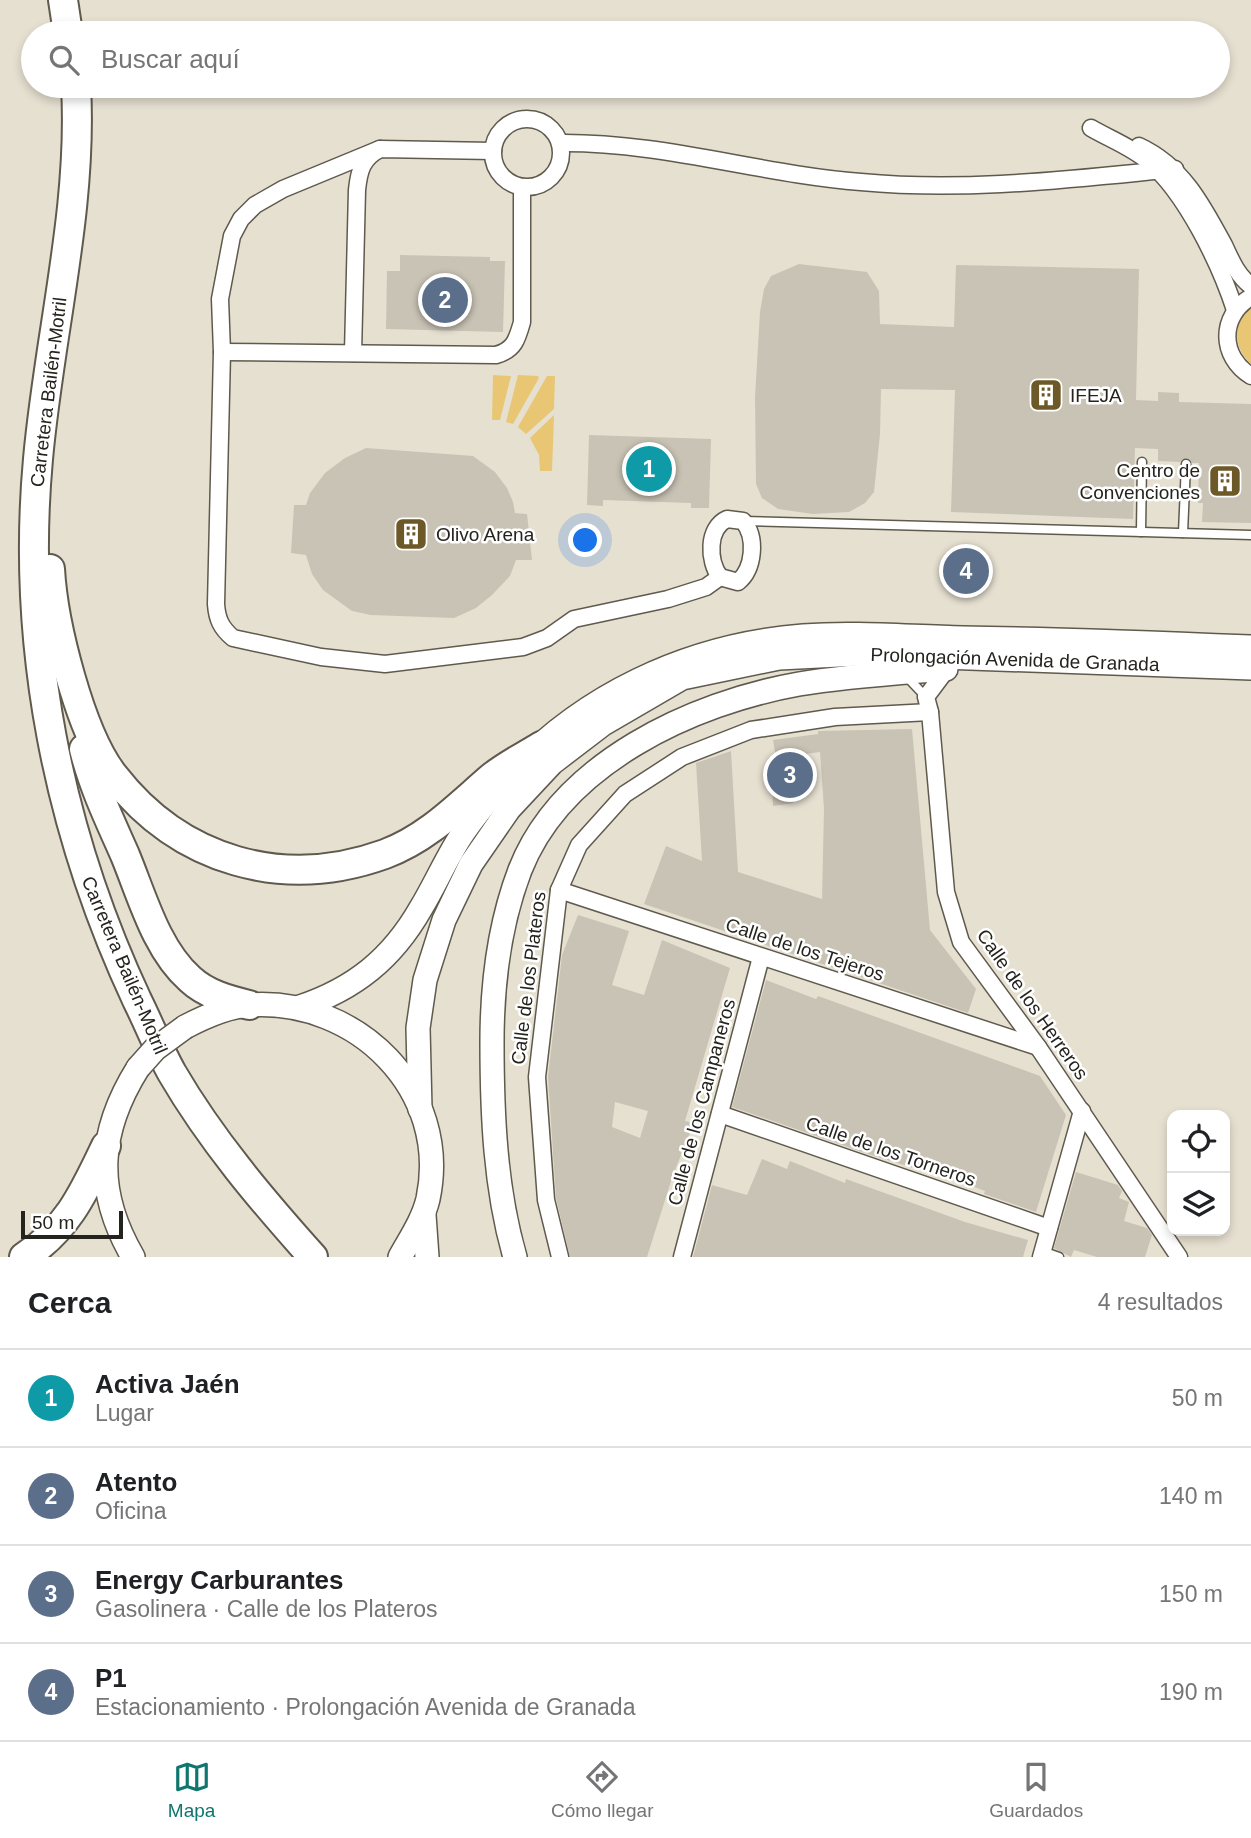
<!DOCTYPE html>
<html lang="es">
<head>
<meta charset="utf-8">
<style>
	body { margin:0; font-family:Helvetica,sans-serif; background:#f6f6f6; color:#202124 }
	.controls { position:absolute; right:21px; bottom:21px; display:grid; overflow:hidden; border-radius:14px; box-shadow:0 4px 10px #0003 }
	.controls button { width:63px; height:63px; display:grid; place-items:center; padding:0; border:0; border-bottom:2px solid #e0e0e0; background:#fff; color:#202124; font:35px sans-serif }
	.scale { position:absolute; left:21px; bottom:18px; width:102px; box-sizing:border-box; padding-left:7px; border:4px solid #25231e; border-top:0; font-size:19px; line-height:24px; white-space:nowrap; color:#25231e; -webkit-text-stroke:5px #fff; paint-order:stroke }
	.you { position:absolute; left:586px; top:541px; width:24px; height:24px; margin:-18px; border:5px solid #fff; border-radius:50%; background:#1a73e8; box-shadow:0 0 0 10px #1a73e833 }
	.badge { display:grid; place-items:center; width:46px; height:46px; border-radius:50%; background:#0f766e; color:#fff; font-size:23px; font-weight:700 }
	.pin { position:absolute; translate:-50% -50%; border:4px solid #fff; box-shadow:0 2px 7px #0006 }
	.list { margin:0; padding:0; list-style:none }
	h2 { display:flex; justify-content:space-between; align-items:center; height:91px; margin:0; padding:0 28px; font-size:30px }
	h2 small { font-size:23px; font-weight:400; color:#757577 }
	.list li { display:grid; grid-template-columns:46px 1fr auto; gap:21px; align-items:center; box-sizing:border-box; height:98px; padding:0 28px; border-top:2px solid #e0e0e0 }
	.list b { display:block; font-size:26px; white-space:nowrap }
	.list p { margin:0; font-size:23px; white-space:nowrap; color:#757577 }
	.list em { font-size:23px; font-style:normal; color:#757577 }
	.icon { flex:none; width:38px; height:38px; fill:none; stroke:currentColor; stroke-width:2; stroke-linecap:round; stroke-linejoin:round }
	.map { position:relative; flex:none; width:1251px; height:1257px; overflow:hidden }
	.search { position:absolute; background:#fff; box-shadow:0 4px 10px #0003; left:21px; right:21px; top:21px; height:77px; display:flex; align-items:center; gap:18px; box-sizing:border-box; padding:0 24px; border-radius:38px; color:#757577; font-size:26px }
	.sheet { height:483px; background:#fff }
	nav { display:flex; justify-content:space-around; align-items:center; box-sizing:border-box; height:98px; border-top:2px solid #e0e0e0; background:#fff; font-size:19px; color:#757577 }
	nav a { display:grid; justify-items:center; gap:4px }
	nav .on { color:#0f766e }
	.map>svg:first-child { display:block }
	.green { fill:#e8c673 }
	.building { fill:#c9c3b5; fill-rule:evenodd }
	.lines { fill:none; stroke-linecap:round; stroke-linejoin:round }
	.lane-casing { stroke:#5f5a4d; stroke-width:11 }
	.street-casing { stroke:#5f5a4d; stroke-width:19 }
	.primary-casing { stroke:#5f5a4d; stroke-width:26 }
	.highway-casing { stroke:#5f5a4d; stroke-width:32 }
	.lane { stroke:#fff; stroke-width:8 }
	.street { stroke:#fff; stroke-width:16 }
	.primary { stroke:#fff; stroke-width:23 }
	.highway { stroke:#fff; stroke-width:28 }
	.primary-bridge-casing { stroke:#5f5a4d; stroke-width:26; stroke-linecap:butt }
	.primary-bridge { stroke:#fff; stroke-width:23 }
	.labels { text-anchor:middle; stroke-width:5; stroke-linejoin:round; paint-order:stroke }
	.street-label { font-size:19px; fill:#25231e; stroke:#fff }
	.poi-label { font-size:19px; fill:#25231e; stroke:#fff; text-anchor:start }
</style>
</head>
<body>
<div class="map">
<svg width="1251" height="1257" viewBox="0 0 1251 1257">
	<rect width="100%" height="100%" fill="#e6e0d1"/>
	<g class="green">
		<path d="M1251,307V364C1233,347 1232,324 1251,307Z"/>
		<polygon points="493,375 511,376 500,420 492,420"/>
		<polygon points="518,375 538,376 539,378 513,424 506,422"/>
		<polygon points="547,376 555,376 554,409 526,434 518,427"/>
		<polygon points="554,415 552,471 540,471 539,455 530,438"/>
	</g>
	<g class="building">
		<polygon points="400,255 490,257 490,261 505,261 503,332 386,329 387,271 400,271"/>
		<polygon points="799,264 867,272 879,291 880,324 954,327 956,265 1139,269 1136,400 1158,401 1158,392 1179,393 1179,402 1251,404 1251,523 1202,522 1203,503 1198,503 1199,463 1192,463 1186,458 1180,462 1158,461 1158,449 1135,448 1133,519 951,512 955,390 881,389 880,434 874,492 865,503 849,512 813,514 778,509 762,498 756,484 755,397 760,312 764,289 771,276"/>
		<polygon points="589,435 711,439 709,508 691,508 691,503 603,500 603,506 587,505"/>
		<polygon points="366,448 473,456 495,472 507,488 513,502 515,513 527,514 532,560 516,560 510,576 492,595 476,608 454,618 371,615 352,611 323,590 312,574 306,555 291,553 294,505 306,505 310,493 325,473 345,458"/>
		<polygon points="912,729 930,930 976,989 968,1013 644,904 666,846 702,861 696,763 731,751 738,872 822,899 824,809 820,752 791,756 793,780 790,780 793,803 773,806 772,771 778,770 773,740 818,734 818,731"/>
		<path d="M578,915L629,931L612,985L644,995L662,940L730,968L685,1121L694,1123L673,1175L647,1257H570L556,1198L548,1077L562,955ZM615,1102L648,1111L640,1138L612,1127Z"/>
		<polygon points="766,980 816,999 818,996 1040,1076 1066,1115 1036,1212 984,1194 985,1191 969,1185 871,1155 732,1107"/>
		<polygon points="762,1159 787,1169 790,1161 845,1183 846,1179 965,1222 1028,1240 1023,1257 693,1257 712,1185 747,1195"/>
		<polygon points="1076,1172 1118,1185 1122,1191 1119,1198 1129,1202 1124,1221 1147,1228 1152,1235 1145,1257 1097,1257 1074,1250 1071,1257 1054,1248"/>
	</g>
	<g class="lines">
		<defs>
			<g id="lane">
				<polyline points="743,521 1251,535"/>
				<polyline points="1141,532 1142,462"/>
				<polyline points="1183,533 1186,464"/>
				<polyline points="907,677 926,697"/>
				<polyline points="1042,1251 1059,1257"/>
			</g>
			<g id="street">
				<circle cx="527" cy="153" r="34"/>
				<path d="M1091,128C1110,139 1131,147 1148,161C1186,193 1220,264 1235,310"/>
				<path d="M560,143C662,142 760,174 861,182C966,192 1071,179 1175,169"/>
				<path d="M1139,146C1182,166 1202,204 1224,245C1231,260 1237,275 1251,286"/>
				<path d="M380,149L283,189L255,205L241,219L232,236L220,299L222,352L216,604C217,619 221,628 233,638L321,657L385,664L523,647L547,638L574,619L668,599L706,587L720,577"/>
				<path d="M1251,297C1219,316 1220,357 1251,376"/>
				<path d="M222,352L496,355C514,350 517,340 522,322V187"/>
				<path d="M353,353L357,190C359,171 362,158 380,149L493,151"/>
				<path d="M727,519L743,521C757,537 754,569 738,582L720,577C708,561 707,528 727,519Z"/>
				<polyline points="947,669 926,697 930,712 946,892 961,942 1038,1047 1179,1257"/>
				<polyline points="559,890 1038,1047"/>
				<polyline points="720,1114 1049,1228"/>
				<polyline points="560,1257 546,1200 537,1077 559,890 579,845 625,794 682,757 751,730 835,717 930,712"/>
				<polyline points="682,1257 761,957"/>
				<polyline points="1041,1257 1082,1111"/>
			</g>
			<g id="primary">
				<path d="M300,1007C354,989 392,959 421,908C435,885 446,859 461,836C473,818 488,800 502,784C578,696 688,645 803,636C855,632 910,637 963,638C1059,639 1155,643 1251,647"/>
				<path d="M185,1027C204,1017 228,1006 250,1005C357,998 451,1090 428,1199C423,1220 410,1239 400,1257"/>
				<polyline points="420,1109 418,1028 425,980 444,920 471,864 509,809 552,763 603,724 682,678 779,658 859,654 1251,668"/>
				<polyline points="424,1215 427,1257"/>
				<path d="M133,1257C94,1190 98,1132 138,1068"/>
				<path d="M515,1257C495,1188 492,1114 492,1042C492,984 499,925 520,870C562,763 692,703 799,684C847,676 897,673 946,669"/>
			</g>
			<g id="highway">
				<polyline points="63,0 68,33"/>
				<path d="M76,86C83,210 49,335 38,459C21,645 58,831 137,1000C149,1024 159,1050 172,1073C211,1140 262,1200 313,1257"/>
				<path d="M50,569C53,623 80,733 114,776C180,861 283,891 385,854C428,838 458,806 492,777C507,765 525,756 541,746"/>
				<path d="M84,749C93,786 110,821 125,855C142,896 156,949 190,979C206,994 228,1000 249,1005"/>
				<path d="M24,1257C68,1229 84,1192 106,1146"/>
			</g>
		</defs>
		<use href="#lane" class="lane-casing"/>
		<use href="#street" class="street-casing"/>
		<use href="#primary" class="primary-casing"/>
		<use href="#highway" class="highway-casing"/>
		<use href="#lane" class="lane"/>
		<use href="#street" class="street"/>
		<use href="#primary" class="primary"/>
		<use href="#highway" class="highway"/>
		<defs>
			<polyline id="primary-bridge" points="138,1068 155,1049 185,1027"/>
		</defs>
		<use href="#primary-bridge" class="primary-bridge-casing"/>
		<use href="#primary-bridge" class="primary-bridge"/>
	</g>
	<defs>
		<symbol id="building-square" viewBox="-11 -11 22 22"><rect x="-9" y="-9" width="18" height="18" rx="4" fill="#6c5927" stroke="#fff"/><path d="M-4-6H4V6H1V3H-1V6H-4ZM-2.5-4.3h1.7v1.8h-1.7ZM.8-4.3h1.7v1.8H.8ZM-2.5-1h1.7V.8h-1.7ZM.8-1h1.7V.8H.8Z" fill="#fff"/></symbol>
	</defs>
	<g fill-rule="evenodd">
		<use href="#building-square" x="1027" y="376" width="38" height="38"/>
		<use href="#building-square" x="1206" y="462" width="38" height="38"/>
		<use href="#building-square" x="392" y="515" width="38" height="38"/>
	</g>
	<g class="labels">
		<g class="street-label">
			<text transform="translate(48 392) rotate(-83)" y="7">Carretera Bailén-Motril</text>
			<text transform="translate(1015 659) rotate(2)" y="7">Prolongación Avenida de Granada</text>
			<text transform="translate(805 949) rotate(18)" y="7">Calle de los Tejeros</text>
			<text transform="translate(125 965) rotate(67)" y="7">Carretera Bailén-Motril</text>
			<text transform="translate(528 978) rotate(-83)" y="7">Calle de los Plateros</text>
			<text transform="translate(1033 1004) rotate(55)" y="7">Calle de los Herreros</text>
			<text transform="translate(701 1102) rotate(-75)" y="7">Calle de los Campaneros</text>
			<text transform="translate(891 1151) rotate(19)" y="7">Calle de los Torneros</text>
		</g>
		<g class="poi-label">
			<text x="1070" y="402">IFEJA</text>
			<text x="1200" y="477" text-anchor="end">Centro de<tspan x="1200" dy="22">Convenciones</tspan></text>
			<text x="436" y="541">Olivo Arena</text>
		</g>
	</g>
</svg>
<div class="controls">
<button><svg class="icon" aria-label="locate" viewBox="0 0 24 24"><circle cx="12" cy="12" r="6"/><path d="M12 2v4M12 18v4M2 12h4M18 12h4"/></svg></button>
<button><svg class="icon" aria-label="layers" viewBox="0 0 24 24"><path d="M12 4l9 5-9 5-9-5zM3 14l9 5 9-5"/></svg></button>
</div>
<div class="scale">50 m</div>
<div class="you"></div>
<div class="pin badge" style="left:649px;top:469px;background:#0f9aa8">1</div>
<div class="pin badge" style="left:445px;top:300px;background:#5c6f8a">2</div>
<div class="pin badge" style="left:790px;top:775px;background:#5c6f8a">3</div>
<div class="pin badge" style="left:966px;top:571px;background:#5c6f8a">4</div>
<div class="search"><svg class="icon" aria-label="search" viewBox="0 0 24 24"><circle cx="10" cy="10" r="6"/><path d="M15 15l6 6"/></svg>Buscar aquí</div>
</div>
<section class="sheet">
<h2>Cerca<small>4 resultados</small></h2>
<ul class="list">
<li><span class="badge" style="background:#0f9aa8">1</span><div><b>Activa Jaén</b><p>Lugar</p></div><em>50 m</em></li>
<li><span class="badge" style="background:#5c6f8a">2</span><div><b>Atento</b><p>Oficina</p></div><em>140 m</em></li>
<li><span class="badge" style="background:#5c6f8a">3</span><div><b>Energy Carburantes</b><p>Gasolinera · Calle de los Plateros</p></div><em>150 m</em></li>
<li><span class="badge" style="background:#5c6f8a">4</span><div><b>P1</b><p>Estacionamiento · Prolongación Avenida de Granada</p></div><em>190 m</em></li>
</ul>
</section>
<nav>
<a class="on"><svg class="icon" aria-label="map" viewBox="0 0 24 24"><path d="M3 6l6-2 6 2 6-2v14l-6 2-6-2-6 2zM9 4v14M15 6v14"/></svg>Mapa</a>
<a><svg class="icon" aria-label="directions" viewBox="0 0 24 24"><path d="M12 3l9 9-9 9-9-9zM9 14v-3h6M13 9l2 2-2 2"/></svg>Cómo llegar</a>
<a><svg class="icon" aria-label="saved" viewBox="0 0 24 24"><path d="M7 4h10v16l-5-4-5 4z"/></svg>Guardados</a>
</nav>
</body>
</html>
